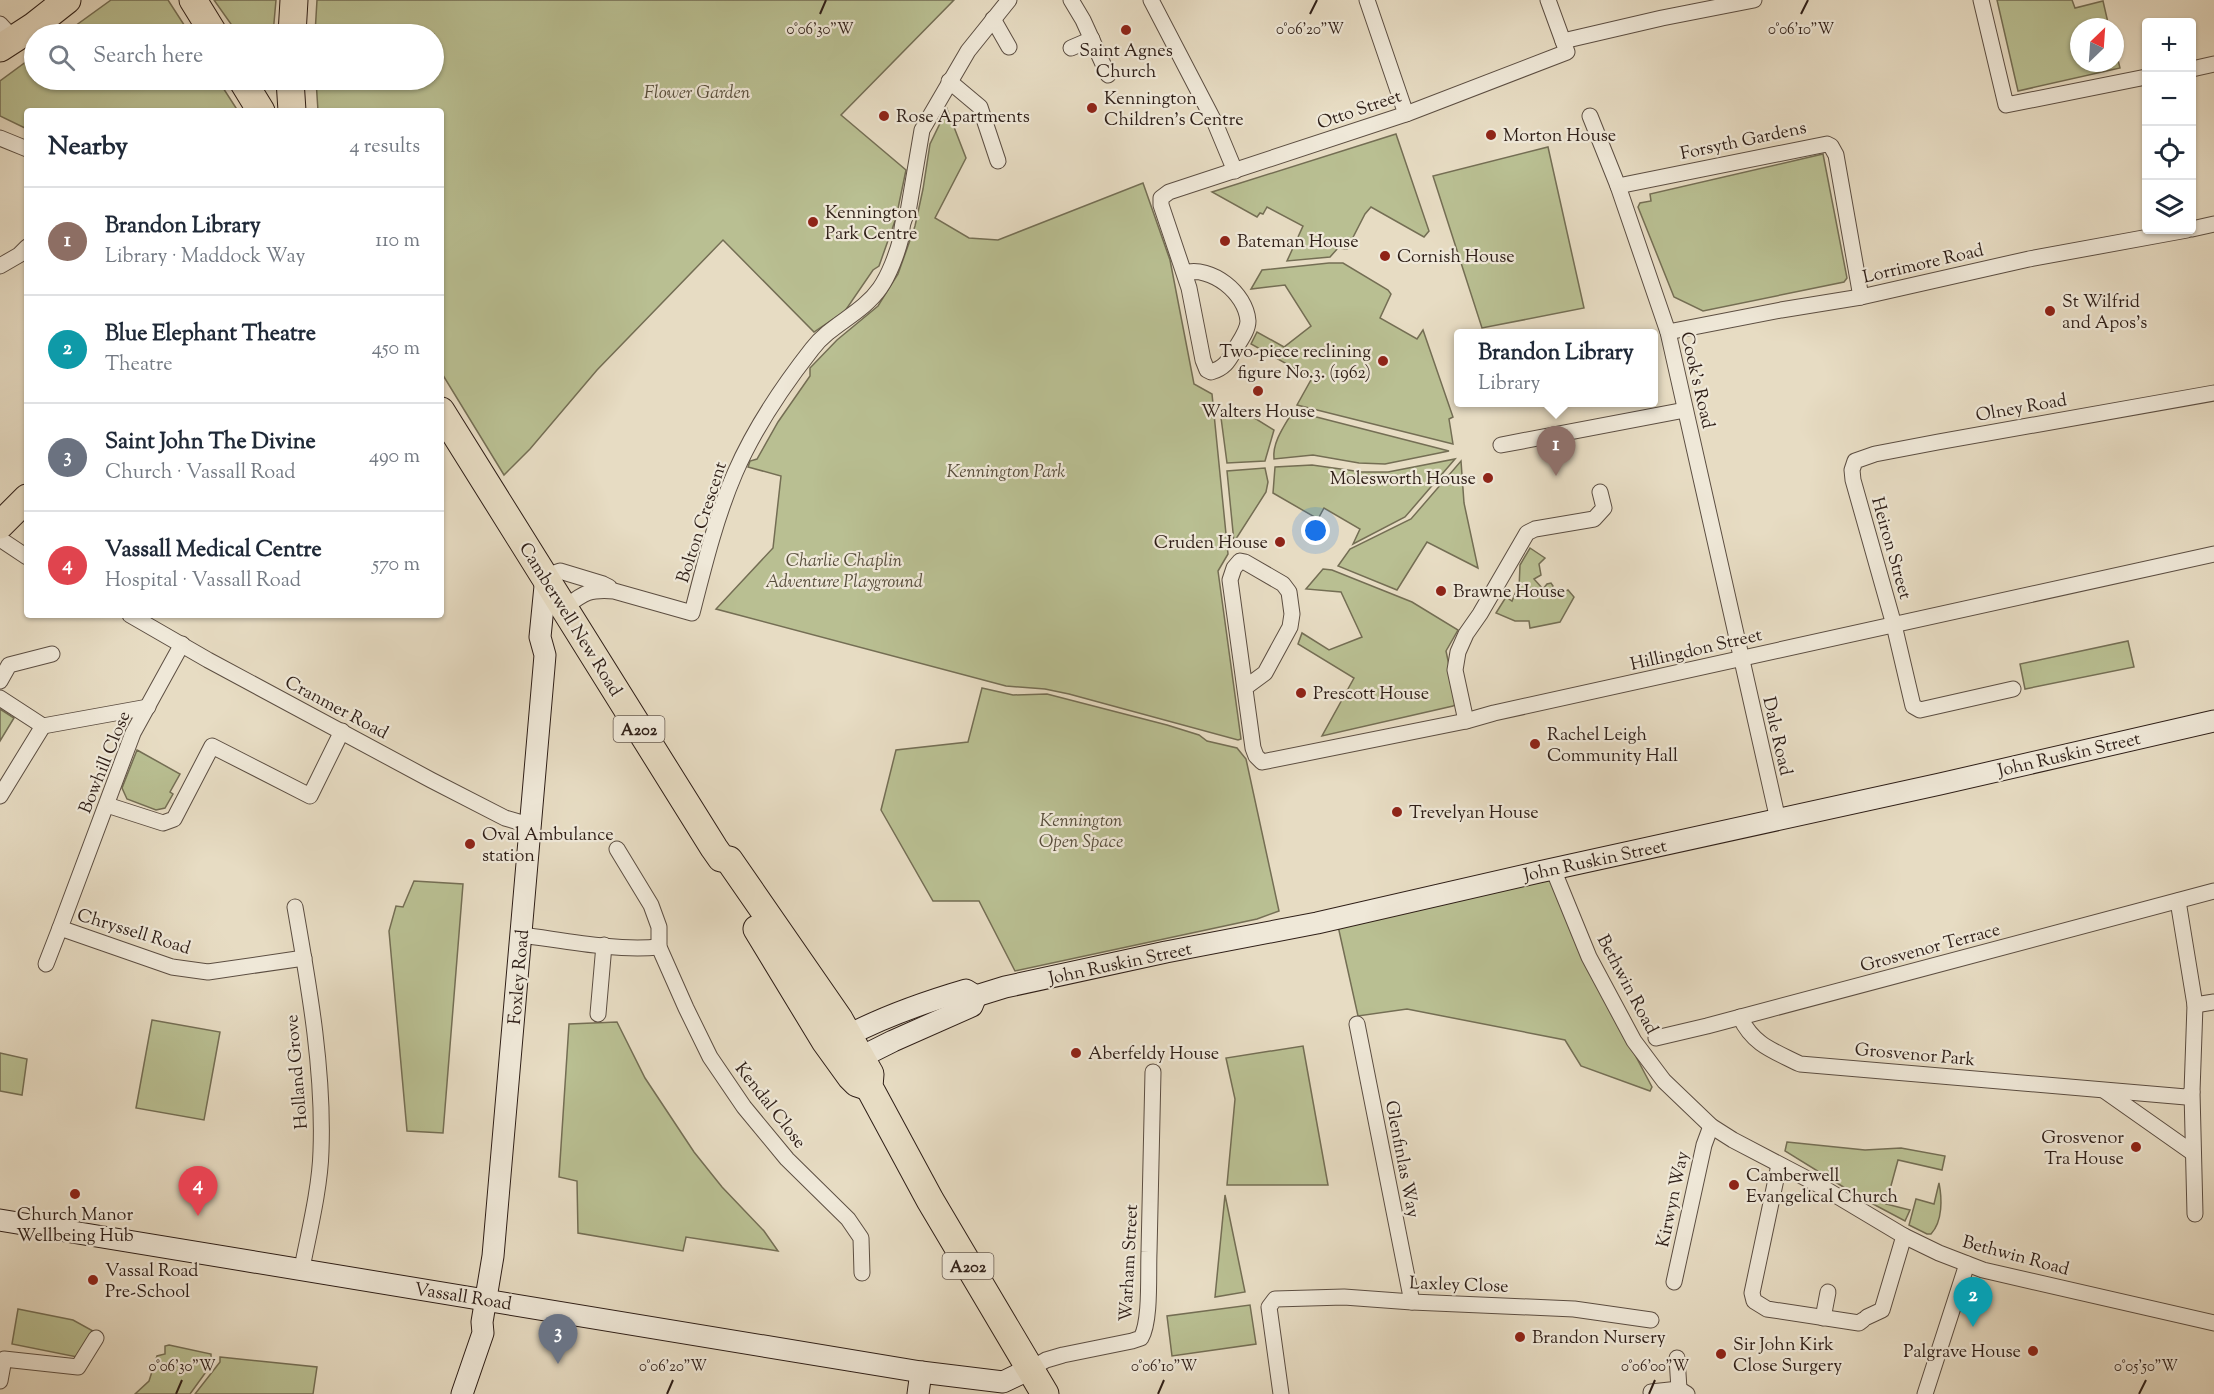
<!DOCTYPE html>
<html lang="en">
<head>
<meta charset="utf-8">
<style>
	body { margin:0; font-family:"Sorts Mill Goudy",serif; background:#f2f2f3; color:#1f2937 }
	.controls { position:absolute; right:18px; top:18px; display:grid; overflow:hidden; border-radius:6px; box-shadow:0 2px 4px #0004 }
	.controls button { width:54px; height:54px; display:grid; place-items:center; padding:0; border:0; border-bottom:2px solid #e0e1e3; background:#fff; color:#1f2937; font:30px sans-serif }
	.compass { position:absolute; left:2070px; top:18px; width:54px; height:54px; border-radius:50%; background:#fff; box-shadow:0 2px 4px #0004; rotate:25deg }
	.you { position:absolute; left:1316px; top:531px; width:21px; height:21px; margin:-15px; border:4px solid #fff; border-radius:50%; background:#1a73e8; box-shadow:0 0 0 9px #1a73e833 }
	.badge { display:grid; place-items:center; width:39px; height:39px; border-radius:50%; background:#0b8043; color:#fff; font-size:20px; font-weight:700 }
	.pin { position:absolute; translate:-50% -50px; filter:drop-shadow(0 2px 3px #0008) }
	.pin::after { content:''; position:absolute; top:32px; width:21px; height:18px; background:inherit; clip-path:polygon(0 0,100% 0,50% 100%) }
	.popup { position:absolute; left:1454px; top:329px; width:204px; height:78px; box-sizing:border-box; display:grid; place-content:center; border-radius:6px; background:#fff; filter:drop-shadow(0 2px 4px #0005); font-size:20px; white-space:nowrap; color:#747a83 }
	.popup b { font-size:22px; color:#1f2937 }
	.popup::after { content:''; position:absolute; left:50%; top:100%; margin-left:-12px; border:12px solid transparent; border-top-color:#fff }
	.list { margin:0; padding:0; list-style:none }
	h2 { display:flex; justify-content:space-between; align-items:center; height:78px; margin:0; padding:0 24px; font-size:26px }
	h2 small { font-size:20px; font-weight:400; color:#747a83 }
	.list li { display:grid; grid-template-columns:39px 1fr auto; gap:18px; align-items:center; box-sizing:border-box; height:108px; padding:0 24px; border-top:2px solid #e0e1e3 }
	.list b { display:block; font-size:22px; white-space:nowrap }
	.list p { margin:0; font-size:20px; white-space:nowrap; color:#747a83 }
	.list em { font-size:20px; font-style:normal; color:#747a83 }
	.icon { flex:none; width:33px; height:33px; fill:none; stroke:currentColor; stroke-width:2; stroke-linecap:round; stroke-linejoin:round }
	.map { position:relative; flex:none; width:2214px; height:1394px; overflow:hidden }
	.search { position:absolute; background:#fff; box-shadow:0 2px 4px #0004; left:24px; top:24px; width:420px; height:66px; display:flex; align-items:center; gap:15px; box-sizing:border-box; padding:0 21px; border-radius:33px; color:#747a83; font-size:22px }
	.panel { position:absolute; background:#fff; box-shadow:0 2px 4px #0004; left:24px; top:108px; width:420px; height:510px; border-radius:6px }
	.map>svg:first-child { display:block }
	.green { fill:#b9bf92; stroke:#746e54; stroke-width:1.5 }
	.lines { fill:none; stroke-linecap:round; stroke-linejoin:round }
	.street-casing { stroke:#5c4e42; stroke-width:17 }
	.secondary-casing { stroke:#2e1e17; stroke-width:23 }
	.highway-casing { stroke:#2e1e17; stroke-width:29 }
	.street { stroke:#efe8d8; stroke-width:15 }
	.secondary { stroke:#efe8d8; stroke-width:21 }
	.highway { stroke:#e7dcc3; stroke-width:27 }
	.ticks { fill:none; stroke:#2e1e17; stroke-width:2 }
	.poi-dot { fill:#8f2418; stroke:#efe8d8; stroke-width:2 }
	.labels { text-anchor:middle; stroke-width:4.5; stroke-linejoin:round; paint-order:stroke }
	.shield { fill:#efe8d8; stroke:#685b51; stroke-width:1.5 }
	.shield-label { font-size:16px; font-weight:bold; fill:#2e1e17 }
	.poi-label { font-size:18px; fill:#2e1e17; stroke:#efe8d8; text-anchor:start }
	.park-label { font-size:18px; font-style:italic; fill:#584e3c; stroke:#efe8d8 }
	.street-label { font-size:18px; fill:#2e1e17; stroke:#efe8d8 }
	.ticks-label { font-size:15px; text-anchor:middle; fill:#2e1e17; stroke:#efe8d8; stroke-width:4.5; stroke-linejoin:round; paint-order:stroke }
</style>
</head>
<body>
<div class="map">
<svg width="2214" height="1394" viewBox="0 0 2214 1394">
	<rect width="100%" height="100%" fill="#e7dcc3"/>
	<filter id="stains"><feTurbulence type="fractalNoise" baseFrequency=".00333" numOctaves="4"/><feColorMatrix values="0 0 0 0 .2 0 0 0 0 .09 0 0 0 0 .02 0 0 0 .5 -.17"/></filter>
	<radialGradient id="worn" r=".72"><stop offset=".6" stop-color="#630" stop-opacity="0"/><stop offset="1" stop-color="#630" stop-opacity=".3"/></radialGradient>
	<g class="green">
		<polygon points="111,0 168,0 190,34 64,34"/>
		<polygon points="214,0 276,0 273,34 238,34"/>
		<polygon points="317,0 954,0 841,115 906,170 896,218 879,266 873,270 845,311 814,332 723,240 597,370 530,449 504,475 441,372 441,111 318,111 316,80 434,80 434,34 315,34"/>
		<polygon points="1997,0 2072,0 2075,8 2103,1 2109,27 2079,27 2079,63 2115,63 2115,48 2120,68 2018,91"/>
		<polygon points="34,56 34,80 218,80 238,111 27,111 27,129 0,116 0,81"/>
		<polygon points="947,109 966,158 935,218 969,238 998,240 1143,183 1170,260 1194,384 1212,394 1228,554 1218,571 1241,739 1238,740 1069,694 1045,689 1006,686 716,609 773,548 781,476 748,467 750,461 757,459 778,422 810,376 810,368 837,340 878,306 898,274 915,226 923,189 930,144"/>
		<polygon points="1396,134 1429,231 1424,237 1371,207 1365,214 1347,249 1338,248 1330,257 1287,261 1303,226 1267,207 1263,214 1260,213 1257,217 1212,192"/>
		<polygon points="1548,147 1584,308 1482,328 1433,176"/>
		<polygon points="1823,154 1847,278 1844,282 1703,311 1674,297 1638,207 1640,203 1651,201 1650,194"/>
		<polygon points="1329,263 1343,263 1388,290 1391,294 1380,318 1417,339 1423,330 1453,417 1449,419 1453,444 1297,405 1312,378 1251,344 1257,332 1284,347 1311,326 1285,285 1251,289 1262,270"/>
		<polygon points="1240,409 1274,430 1265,461 1227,463 1220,410"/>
		<path d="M1293,411L1449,451L1385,464L1359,463L1313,455L1274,459C1272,442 1285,425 1293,411Z"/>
		<polygon points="1455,459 1405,517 1353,544 1360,529 1324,508 1318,519 1273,493 1275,467 1312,465 1362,472 1388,472"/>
		<polygon points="1461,461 1464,503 1478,568 1427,542 1397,590 1338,566 1350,549 1411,519"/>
		<polygon points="1265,468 1268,482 1266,492 1234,542 1227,471"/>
		<polygon points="1530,548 1545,558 1539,564 1541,575 1534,579 1543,589 1547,584 1551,583 1553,586 1552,592 1560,594 1568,590 1574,597 1560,622 1530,628 1529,621 1515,621 1496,613 1506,597 1512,601 1517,589 1519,589 1520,565"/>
		<polygon points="1323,569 1332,570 1412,602 1458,630 1446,651 1457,703 1453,706 1322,736 1354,678 1298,644 1302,633 1329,650 1362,637 1341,592 1306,589"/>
		<polygon points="2128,641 2134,667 2025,689 2020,664"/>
		<polygon points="982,688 1013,695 1047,694 1167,725 1199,735 1207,741 1237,748 1246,759 1279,911 1257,919 1015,971 979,901 933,901 881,810 896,750 968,742"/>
		<polygon points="0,709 14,718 0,741"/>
		<polygon points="137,750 180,774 170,792 173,794 165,808 156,810 127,799 122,788"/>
		<polygon points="1551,875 1614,1015 1652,1087 1650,1091 1581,1066 1565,1040 1407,1009 1358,1016 1338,926"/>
		<polygon points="414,881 463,884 443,1133 407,1131 389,931 396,906 403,907"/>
		<polygon points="152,1020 220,1032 204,1120 136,1108"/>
		<polygon points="617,1022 645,1078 694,1152 722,1187 764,1231 778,1251 686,1237 683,1251 578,1233 577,1181 559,1177 569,1024"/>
		<polygon points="1303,1046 1328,1185 1227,1185 1235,1099 1226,1058"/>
		<polygon points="0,1053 27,1059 22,1095 0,1091"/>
		<polygon points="1787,1142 1865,1150 1901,1148 1945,1156 1942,1170 1898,1160 1886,1204 1910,1210 1905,1221 1858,1196 1785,1151"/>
		<path d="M1939,1183C1942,1198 1943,1221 1931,1234H1927L1909,1225L1916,1199L1934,1204Z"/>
		<polygon points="1225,1195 1245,1292 1215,1297"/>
		<polygon points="1250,1305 1256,1344 1172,1356 1167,1316"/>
		<polygon points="18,1309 73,1320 93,1331 77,1357 12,1344"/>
		<polygon points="169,1345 211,1354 211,1365 190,1394 135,1394 149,1381 157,1356 165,1354 165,1346"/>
		<polygon points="220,1357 317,1367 313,1394 195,1394 220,1362"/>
	</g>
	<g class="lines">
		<defs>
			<g id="street">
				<polyline points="1071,0 1083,20 1108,75"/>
				<polyline points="1151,0 1215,123 1235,171"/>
				<polyline points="1367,0 1406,114"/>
				<polyline points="1981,0 2006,105 2146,77"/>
				<polyline points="993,19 1009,47"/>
				<polyline points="0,24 14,39"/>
				<polyline points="1563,41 1662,18 1754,0"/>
				<polyline points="1071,48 1092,39"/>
				<polyline points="2192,69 2214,64"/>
				<polyline points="949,81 980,107 998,161"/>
				<polyline points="1590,116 1618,186 1668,332 1778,820"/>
				<polyline points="0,138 27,149"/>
				<polyline points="1618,186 1827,144 1831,146 1836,155 1861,297"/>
				<polyline points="2192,229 2214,224"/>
				<polyline points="0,266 19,255 27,247"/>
				<path d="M1184,273C1211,265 1246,293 1248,321C1248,331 1239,342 1234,351C1228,362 1224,368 1211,372L1207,370L1203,360L1189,288L1161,205V198L1169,192L1406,114L1567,52L1548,0"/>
				<polyline points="1668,332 1781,310 1861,297 2029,259 2187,230"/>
				<polyline points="1501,445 1685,410"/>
				<polyline points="0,539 27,557"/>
				<polyline points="546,576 560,571 603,584 609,587"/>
				<path d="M564,608C584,593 588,589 614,591L692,613C704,566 716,517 735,473C754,429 783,386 812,349C831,324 862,314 880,288C889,275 897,254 901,238C902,228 902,221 908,212L922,130L968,51L1009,0"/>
				<polyline points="130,615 208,660 431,780 505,818 529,825"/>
				<polyline points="182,644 133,733 60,928 172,967 208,972 304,958"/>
				<polyline points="0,681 9,665 52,654"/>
				<polyline points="1246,687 1265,673 1290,627 1292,614 1289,592 1283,584 1245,562 1240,561 1234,568 1230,580 1253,748 1256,756 1262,762 1466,721 1494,713 2214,554"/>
				<polyline points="2013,689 1920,710 1913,706 1894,625 1853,480 1852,470 1855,461 1875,454 1938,442 2214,393"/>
				<polyline points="0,698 43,726 148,707"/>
				<polyline points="1466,721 1455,670 1458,652 1466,634 1480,614 1527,533 1535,529 1594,519 1604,508 1600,492"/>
				<polyline points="0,796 43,726"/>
				<polyline points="107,805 163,823 174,819 212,746 310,796 342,731"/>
				<polyline points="617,849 651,905 659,927 659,947 686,1008 710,1057 744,1107 787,1159 848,1219 861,1238 862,1273"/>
				<polyline points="1553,869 1589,957 1634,1041 1664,1081 1711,1126 1733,1140 1817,1184 1904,1236 1939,1253 1983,1270 2214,1323"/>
				<path d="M295,907C309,987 324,1070 321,1151C320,1188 309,1232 302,1268"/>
				<path d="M522,935C567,941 614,951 659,947"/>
				<polyline points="46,964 60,928"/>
				<polyline points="2195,1005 2214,1002"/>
				<polyline points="598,1014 604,945"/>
				<path d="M1740,1017C1753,1045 1774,1051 1800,1064L2186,1097L2192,1092L2195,1005L2178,901"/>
				<polyline points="1357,1024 1412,1302"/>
				<polyline points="1656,1038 1707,1026 2214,891"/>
				<polyline points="2105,1091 2193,1153"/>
				<polyline points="2192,1092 2195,1214"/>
				<polyline points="1779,1165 1752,1293 1754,1301 1767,1309 1859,1323 1863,1320"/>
				<polyline points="1674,1282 1704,1145 1711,1126"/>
				<polyline points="1867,1317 1882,1310 1904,1236"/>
				<polyline points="1823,1318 1828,1292"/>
				<polyline points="1677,1358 1679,1389"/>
				<path d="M1030,1369L1046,1360L1063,1355L1132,1341L1141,1338C1151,1321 1148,1273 1149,1252C1150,1192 1152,1132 1153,1072"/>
				<polyline points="0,1381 4,1359 78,1367 96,1338"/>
				<polyline points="1651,1392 1679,1389 1687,1394"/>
				<polyline points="1281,1394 1269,1307 1275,1299 1344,1297 1412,1302 1574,1309 1651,1320"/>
				<polyline points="1925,1394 1967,1264"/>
			</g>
			<g id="secondary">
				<path d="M842,1048L847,1036C885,1016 925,1002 966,990L976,996L1005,987L1166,952L1317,923L1539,872L1940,784L2214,721"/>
				<polyline points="861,1057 893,1041 972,1006 976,996"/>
				<polyline points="0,1220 921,1372 1003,1382 1030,1369"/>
				<polyline points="462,1394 483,1333 482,1322 493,1256 544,667 545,655 540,637 546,576"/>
				<polyline points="918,1394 921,1372"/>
			</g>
			<g id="highway">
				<polyline points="193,0 214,34"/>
				<polyline points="292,34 294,0"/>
				<polyline points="0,48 34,26 67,0"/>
				<polyline points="242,80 261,111"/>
				<polyline points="290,80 292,111"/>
				<polyline points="441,411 714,848 721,858 729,860 839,1019 870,1074 869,1087 930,1200 1045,1394"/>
				<polyline points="0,525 27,498"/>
				<polyline points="757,929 825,1041 851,1077 857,1083 869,1087"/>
			</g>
		</defs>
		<use href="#street" class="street-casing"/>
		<use href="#secondary" class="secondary-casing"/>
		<use href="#highway" class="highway-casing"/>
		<use href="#street" class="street"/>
		<use href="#secondary" class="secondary"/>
		<use href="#highway" class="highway"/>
	</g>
	<path class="ticks" d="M820,14L826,0M1310,14L1317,0M1801,14L1808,0M176,1394L182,1380M667,1394L673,1380M1158,1394L1164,1380M1649,1394L1655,1380M2139,1394L2146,1380"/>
	<g class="poi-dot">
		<circle cx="1126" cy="30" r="6"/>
		<circle cx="1092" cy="108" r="6"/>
		<circle cx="884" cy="116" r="6"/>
		<circle cx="1491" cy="135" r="6"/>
		<circle cx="813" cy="222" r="6"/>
		<circle cx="1225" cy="241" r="6"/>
		<circle cx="1385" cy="256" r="6"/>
		<circle cx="2050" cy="311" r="6"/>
		<circle cx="1383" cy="361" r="6"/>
		<circle cx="1258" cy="391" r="6"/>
		<circle cx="1488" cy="478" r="6"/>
		<circle cx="1280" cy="542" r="6"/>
		<circle cx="1441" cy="591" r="6"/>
		<circle cx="1301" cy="693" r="6"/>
		<circle cx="1535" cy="744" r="6"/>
		<circle cx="1397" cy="812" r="6"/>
		<circle cx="470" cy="844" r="6"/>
		<circle cx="1076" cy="1053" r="6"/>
		<circle cx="2136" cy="1147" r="6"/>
		<circle cx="1734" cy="1185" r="6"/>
		<circle cx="75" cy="1194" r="6"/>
		<circle cx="93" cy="1280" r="6"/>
		<circle cx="1520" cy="1337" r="6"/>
		<circle cx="2033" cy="1351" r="6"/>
		<circle cx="1721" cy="1354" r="6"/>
	</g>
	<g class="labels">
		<g class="shield">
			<rect x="613.5" y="716" width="51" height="26" rx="4.5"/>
			<rect x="942.5" y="1253" width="51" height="26" rx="4.5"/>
		</g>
		<g class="shield-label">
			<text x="639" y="735">A202</text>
			<text x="968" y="1272">A202</text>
		</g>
		<g class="poi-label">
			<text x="1126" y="56" text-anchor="middle">Saint Agnes<tspan x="1126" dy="21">Church</tspan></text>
			<text x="1104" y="104">Kennington<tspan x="1104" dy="21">Children's Centre</tspan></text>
			<text x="896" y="122">Rose Apartments</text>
			<text x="1503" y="141">Morton House</text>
			<text x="825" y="218">Kennington<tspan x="825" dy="21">Park Centre</tspan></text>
			<text x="1237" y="247">Bateman House</text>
			<text x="1397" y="262">Cornish House</text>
			<text x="2062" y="307">St Wilfrid<tspan x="2062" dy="21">and Apos's</tspan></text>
			<text x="1371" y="357" text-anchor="end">Two-piece reclining<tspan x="1371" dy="21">figure No.3. (1962)</tspan></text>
			<text x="1258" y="417" text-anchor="middle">Walters House</text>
			<text x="1476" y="484" text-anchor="end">Molesworth House</text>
			<text x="1268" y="548" text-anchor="end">Cruden House</text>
			<text x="1453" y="597">Brawne House</text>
			<text x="1313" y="699">Prescott House</text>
			<text x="1547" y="740">Rachel Leigh<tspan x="1547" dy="21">Community Hall</tspan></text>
			<text x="1409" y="818">Trevelyan House</text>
			<text x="482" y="840">Oval Ambulance<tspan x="482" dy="21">station</tspan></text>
			<text x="1088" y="1059">Aberfeldy House</text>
			<text x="2124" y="1143" text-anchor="end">Grosvenor<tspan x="2124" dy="21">Tra House</tspan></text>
			<text x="1746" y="1181">Camberwell<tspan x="1746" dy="21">Evangelical Church</tspan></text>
			<text x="75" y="1220" text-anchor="middle">Church Manor<tspan x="75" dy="21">Wellbeing Hub</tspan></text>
			<text x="105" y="1276">Vassal Road<tspan x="105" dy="21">Pre-School</tspan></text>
			<text x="1532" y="1343">Brandon Nursery</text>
			<text x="1733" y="1350">Sir John Kirk<tspan x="1733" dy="21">Close Surgery</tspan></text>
			<text x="2021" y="1357" text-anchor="end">Palgrave House</text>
		</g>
		<g class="park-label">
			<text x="697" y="98">Flower Garden</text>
			<text x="1006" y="477">Kennington Park</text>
			<text x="844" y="566">Charlie Chaplin<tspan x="844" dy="21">Adventure Playground</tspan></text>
			<text x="1081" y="826">Kennington<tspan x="1081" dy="21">Open Space</tspan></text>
		</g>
		<g class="street-label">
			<text transform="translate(1359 109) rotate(-19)" y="6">Otto Street</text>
			<text transform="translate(1743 140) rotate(-12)" y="6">Forsyth Gardens</text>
			<text transform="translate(1923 263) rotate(-13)" y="6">Lorrimore Road</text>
			<text transform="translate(1698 380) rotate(77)" y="6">Cook's Road</text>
			<text transform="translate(2021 407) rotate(-10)" y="6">Olney Road</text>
			<text transform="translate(701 522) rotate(-72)" y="6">Bolton Crescent</text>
			<text transform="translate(1892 548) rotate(74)" y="6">Heiron Street</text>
			<text transform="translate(571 619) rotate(58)" y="6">Camberwell New Road</text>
			<text transform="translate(1696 649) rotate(-13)" y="6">Hillingdon Street</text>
			<text transform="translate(337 707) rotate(28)" y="6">Cranmer Road</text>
			<text transform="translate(1778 736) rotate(77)" y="6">Dale Road</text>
			<text transform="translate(2069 754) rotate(-13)" y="6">John Ruskin Street</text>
			<text transform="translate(104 762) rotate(-68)" y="6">Bowhill Close</text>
			<text transform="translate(1595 860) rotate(-12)" y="6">John Ruskin Street</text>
			<text transform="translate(134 931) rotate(17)" y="6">Chryssell Road</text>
			<text transform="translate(1930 947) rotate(-15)" y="6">Grosvenor Terrace</text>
			<text transform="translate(1120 963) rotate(-12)" y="6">John Ruskin Street</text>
			<text transform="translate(518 977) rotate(-85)" y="6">Foxley Road</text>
			<text transform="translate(1628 984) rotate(62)" y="6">Bethwin Road</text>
			<text transform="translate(1915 1054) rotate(5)" y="6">Grosvenor Park</text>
			<text transform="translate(296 1072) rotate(-95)" y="6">Holland Grove</text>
			<text transform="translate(771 1105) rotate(52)" y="6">Kendal Close</text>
			<text transform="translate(1403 1159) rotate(79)" y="6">Glenfinlas Way</text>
			<text transform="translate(1672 1199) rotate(-78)" y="6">Kirwyn Way</text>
			<text transform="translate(2016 1255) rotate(15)" y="6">Bethwin Road</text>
			<text transform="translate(1128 1263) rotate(-87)" y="6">Warham Street</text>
			<text transform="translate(1459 1284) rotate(2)" y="6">Laxley Close</text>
			<text transform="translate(463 1296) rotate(9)" y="6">Vassall Road</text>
		</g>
	</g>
	<g class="ticks-label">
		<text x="820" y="34">0°06'30"W</text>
		<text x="1310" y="34">0°06'20"W</text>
		<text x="1801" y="34">0°06'10"W</text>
		<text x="182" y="1371">0°06'30"W</text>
		<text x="673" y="1371">0°06'20"W</text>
		<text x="1164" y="1371">0°06'10"W</text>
		<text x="1655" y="1371">0°06'00"W</text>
		<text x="2146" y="1371">0°05'50"W</text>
	</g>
	<rect width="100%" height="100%" filter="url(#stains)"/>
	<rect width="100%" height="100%" fill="url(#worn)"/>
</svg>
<div class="controls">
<button>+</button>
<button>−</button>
<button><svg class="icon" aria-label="locate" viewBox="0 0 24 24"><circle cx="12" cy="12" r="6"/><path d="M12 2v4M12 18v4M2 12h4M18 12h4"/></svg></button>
<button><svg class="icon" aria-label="layers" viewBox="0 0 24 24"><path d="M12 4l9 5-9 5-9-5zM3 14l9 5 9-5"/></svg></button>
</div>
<svg class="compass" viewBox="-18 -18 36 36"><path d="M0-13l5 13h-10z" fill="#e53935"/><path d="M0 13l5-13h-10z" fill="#747a83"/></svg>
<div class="you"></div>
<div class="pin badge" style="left:1556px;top:476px;background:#8d6e63">1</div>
<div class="popup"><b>Brandon Library</b>Library</div>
<div class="pin badge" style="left:1973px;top:1327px;background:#0f9aa8">2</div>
<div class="pin badge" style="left:558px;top:1364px;background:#6b7280">3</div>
<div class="pin badge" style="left:198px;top:1216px;background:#e0444e">4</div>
<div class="search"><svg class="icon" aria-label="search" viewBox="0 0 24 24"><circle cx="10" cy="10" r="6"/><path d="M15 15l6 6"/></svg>Search here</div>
<section class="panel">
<h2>Nearby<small>4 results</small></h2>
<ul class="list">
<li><span class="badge" style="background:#8d6e63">1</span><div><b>Brandon Library</b><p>Library · Maddock Way</p></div><em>110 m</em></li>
<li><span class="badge" style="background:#0f9aa8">2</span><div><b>Blue Elephant Theatre</b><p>Theatre</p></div><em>450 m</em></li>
<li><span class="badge" style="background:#6b7280">3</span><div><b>Saint John The Divine</b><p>Church · Vassall Road</p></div><em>490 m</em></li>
<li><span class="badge" style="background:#e0444e">4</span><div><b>Vassall Medical Centre</b><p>Hospital · Vassall Road</p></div><em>570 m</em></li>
</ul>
</section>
</div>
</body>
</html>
